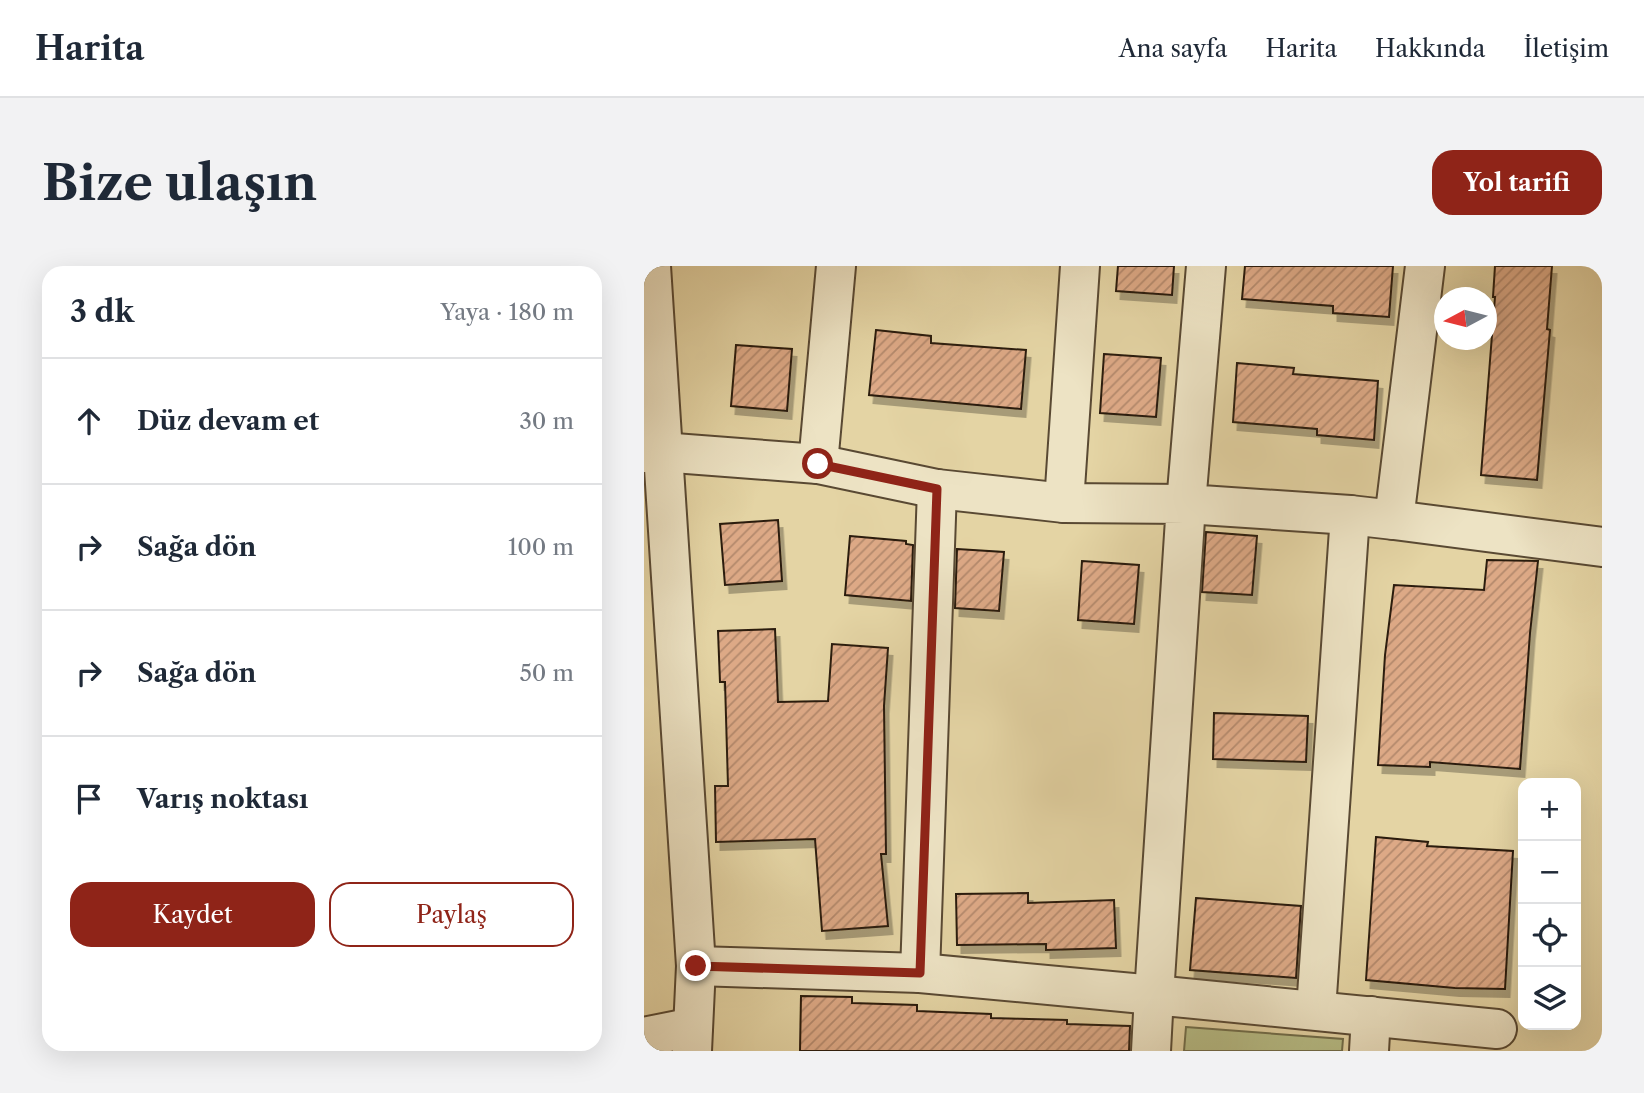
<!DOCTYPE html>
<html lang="tr">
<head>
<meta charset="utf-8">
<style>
	body { margin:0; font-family:"Libre Caslon Text",serif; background:#f2f2f3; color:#1f2937 }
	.controls { position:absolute; right:21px; bottom:21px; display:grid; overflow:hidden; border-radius:14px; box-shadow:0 7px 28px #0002 }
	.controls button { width:63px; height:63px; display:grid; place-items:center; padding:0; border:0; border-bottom:2px solid #e0e1e3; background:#fff; color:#1f2937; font:35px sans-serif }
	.compass { position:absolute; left:790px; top:21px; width:63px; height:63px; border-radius:50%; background:#fff; box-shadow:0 7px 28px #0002; rotate:263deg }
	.stop { position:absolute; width:21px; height:21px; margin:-16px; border:5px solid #8f2418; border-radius:50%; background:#fff }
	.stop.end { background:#8f2418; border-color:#fff; box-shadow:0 2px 7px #0008 }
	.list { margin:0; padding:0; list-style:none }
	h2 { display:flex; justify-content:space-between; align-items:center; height:91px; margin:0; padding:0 28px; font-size:30px }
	h2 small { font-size:23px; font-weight:400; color:#747a83 }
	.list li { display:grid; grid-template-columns:46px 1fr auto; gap:21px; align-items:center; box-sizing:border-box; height:126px; padding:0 28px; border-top:2px solid #e0e1e3 }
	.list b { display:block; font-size:26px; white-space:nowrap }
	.list em { font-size:23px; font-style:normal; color:#747a83 }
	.actions { display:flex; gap:14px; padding:21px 28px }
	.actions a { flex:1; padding:16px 0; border:2px solid #8f2418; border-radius:21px; text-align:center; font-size:24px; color:#8f2418 }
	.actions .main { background:#8f2418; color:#fff }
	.icon { flex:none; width:38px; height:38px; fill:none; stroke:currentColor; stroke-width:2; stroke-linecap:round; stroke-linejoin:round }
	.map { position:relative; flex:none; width:958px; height:785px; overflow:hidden; border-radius:21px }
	header { display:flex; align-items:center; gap:42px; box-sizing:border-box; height:98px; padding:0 35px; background:#fff; border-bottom:2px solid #e0e1e3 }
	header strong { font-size:33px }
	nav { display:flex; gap:38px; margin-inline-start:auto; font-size:24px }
	.intro { display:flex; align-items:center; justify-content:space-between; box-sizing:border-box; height:168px; padding:0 42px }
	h1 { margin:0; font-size:49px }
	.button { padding:18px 32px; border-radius:21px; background:#8f2418; color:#fff; font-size:24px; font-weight:700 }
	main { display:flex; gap:42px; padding:0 42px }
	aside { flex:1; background:#fff; border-radius:21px; box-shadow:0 7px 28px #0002 }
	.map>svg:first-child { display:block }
	.green { fill:#b6bc85; stroke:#706c49; stroke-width:2 }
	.building { fill:url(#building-hatch); stroke:#2b1b0d; stroke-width:2; filter:url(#shadow) }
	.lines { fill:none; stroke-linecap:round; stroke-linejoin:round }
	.minor-casing { stroke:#594933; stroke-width:42 }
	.minor { stroke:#ede3c4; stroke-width:38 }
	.route { stroke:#8f2418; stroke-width:9 }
</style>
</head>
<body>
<header>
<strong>Harita</strong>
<nav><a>Ana sayfa</a><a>Harita</a><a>Hakkında</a><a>İletişim</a></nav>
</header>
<div class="intro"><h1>Bize ulaşın</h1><a class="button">Yol tarifi</a></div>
<main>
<aside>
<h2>3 dk<small>Yaya · 180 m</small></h2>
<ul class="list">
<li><svg class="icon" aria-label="ahead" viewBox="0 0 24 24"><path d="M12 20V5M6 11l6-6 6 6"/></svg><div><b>Düz devam et</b></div><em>30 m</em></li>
<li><svg class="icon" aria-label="right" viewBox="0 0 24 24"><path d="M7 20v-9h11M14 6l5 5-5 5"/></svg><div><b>Sağa dön</b></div><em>100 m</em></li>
<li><svg class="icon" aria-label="right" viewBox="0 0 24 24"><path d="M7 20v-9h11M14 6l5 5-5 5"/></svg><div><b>Sağa dön</b></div><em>50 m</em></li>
<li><svg class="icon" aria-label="arrive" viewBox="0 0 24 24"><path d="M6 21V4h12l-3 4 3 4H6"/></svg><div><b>Varış noktası</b></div></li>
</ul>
<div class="actions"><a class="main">Kaydet</a><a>Paylaş</a></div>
</aside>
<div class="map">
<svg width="958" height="785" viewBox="0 0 958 785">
	<defs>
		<pattern id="building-hatch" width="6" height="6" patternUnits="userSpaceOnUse" patternTransform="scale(1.75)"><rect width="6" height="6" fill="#dda986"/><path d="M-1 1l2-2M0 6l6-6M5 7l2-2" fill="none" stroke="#b3896c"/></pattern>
		<filter id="shadow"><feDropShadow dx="4.5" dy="8" stdDeviation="0" flood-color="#0004"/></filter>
	</defs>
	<rect width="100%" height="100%" fill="#e4d4a4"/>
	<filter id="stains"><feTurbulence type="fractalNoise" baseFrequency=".00286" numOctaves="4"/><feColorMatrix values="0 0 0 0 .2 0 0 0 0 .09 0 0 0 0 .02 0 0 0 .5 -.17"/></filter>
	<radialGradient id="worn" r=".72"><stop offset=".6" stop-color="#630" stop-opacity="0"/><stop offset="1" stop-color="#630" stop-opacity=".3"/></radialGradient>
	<polygon class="green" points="542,761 699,773 698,785 540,785"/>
	<g class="building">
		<polygon points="474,0 530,0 528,29 472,25"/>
		<polygon points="601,0 749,0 745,51 689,47 689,40 598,33"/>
		<polygon points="851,0 908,0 903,63 906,64 893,214 837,209 851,31 849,31"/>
		<polygon points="232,64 287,70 287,77 382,84 377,143 225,129"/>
		<polygon points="92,79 148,83 143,145 87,140"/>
		<polygon points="460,88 517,92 512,151 456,147"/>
		<polygon points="593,97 650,102 649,108 734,115 730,174 673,169 673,163 589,156"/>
		<polygon points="134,254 138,315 81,319 76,258"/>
		<polygon points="562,266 613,270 608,329 558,326"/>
		<polygon points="206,270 262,275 262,278 269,279 267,335 201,329"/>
		<polygon points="313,283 360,286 355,345 311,342"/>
		<polygon points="843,294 894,295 886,367 876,503 786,496 786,501 734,499 741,389 750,319 840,324"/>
		<polygon points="438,295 495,299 490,358 434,354"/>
		<polygon points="131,363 134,436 184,435 188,378 244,382 240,440 242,588 237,588 244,660 178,665 171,573 72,576 71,520 84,520 81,416 76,416 74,365"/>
		<polygon points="570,447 664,450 662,496 569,493"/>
		<polygon points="732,571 784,576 783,580 869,585 861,723 811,722 722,714"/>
		<polygon points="384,627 384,637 470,634 472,682 402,684 402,678 313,679 312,628"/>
		<polygon points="552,632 657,640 652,712 546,704"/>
		<polygon points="157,730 208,731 208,737 273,739 273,745 347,748 347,752 423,754 423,758 486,760 485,785 156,785"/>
	</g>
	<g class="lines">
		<defs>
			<g id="minor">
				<polyline points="7,0 52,700 48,785"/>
				<polyline points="562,0 542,238 706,249 750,254 781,0"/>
				<polyline points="0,187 17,186 174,198 293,223 420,237 542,238 510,729 276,707 52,700"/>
				<polyline points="174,198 192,0"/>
				<polyline points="420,237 436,0"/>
				<polyline points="750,254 958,281"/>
				<polyline points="276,707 293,223"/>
				<polyline points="672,744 706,249"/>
				<polyline points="0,771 49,761"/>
				<polyline points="507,785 510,729 853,763"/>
				<polyline points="725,785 727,750"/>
			</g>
		</defs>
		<use href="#minor" class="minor-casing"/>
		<use href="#minor" class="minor"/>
	</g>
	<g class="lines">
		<polyline class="route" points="52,700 276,707 293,223 174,198"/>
	</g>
	<rect width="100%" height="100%" filter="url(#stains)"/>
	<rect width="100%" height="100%" fill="url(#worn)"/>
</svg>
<div class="controls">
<button>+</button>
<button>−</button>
<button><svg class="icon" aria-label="locate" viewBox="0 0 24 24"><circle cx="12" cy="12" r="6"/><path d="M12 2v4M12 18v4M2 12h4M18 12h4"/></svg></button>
<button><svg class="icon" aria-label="layers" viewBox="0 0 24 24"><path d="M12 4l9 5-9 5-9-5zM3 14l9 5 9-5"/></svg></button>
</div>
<svg class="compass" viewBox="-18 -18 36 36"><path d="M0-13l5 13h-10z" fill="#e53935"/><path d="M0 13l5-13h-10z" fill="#747a83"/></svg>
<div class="stop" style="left:174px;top:198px"></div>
<div class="stop end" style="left:52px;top:700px"></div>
</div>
</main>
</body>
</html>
